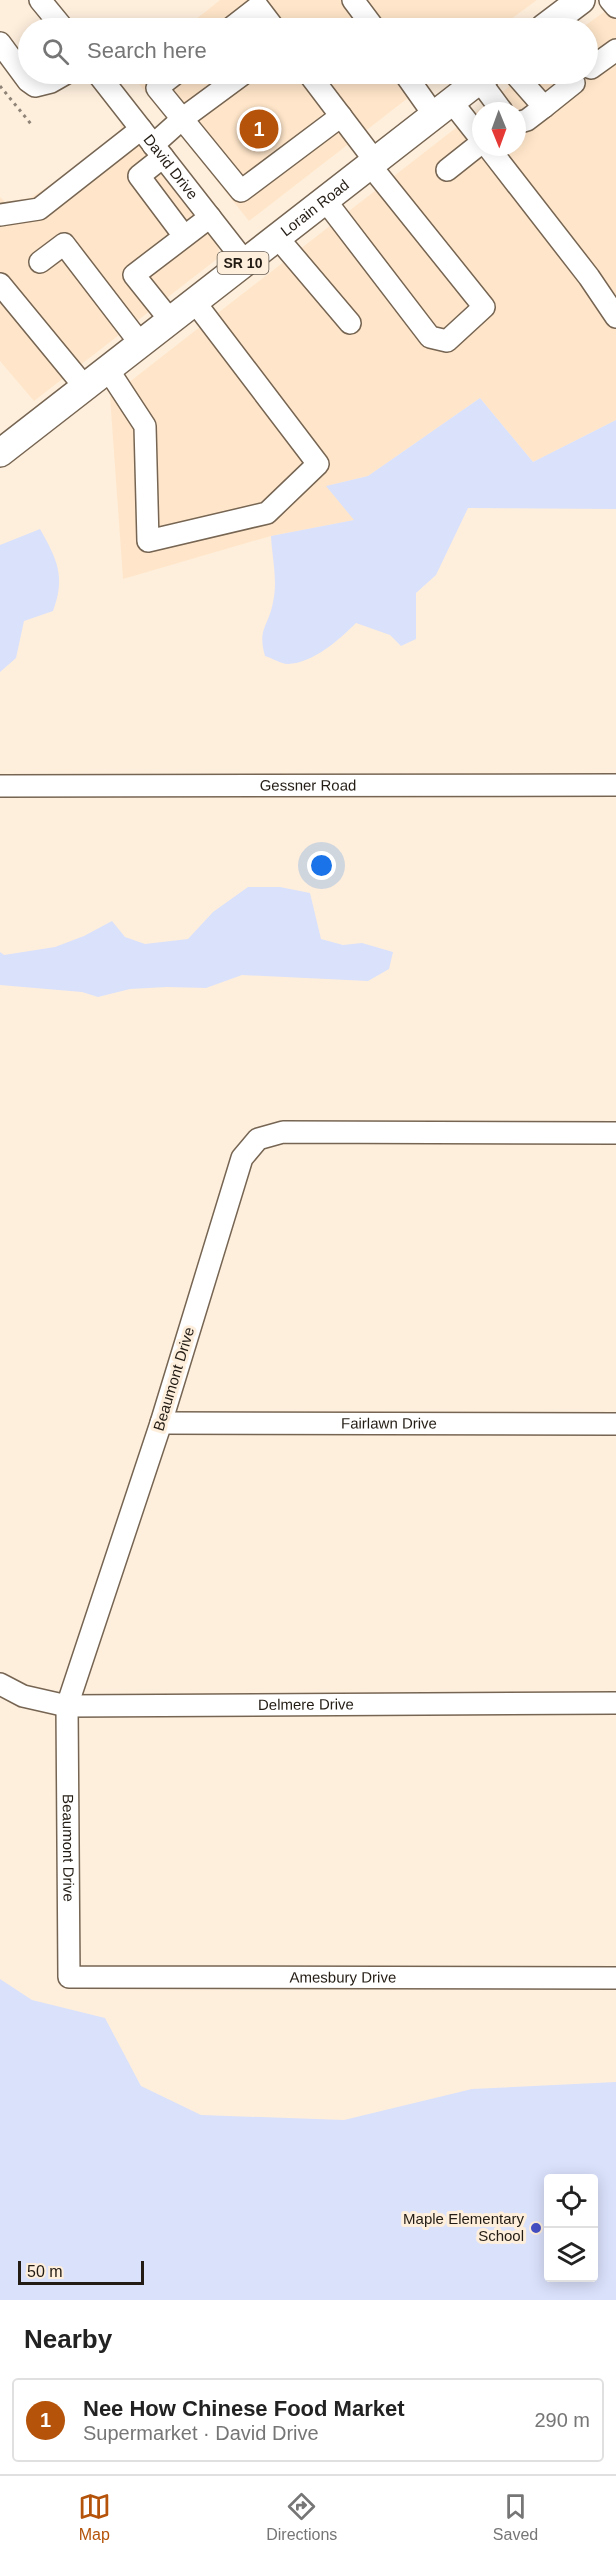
<!DOCTYPE html>
<html lang="en">
<head>
<meta charset="utf-8">
<style>
	body { margin:0; font-family:Arial,sans-serif; background:#f2f2f2; color:#222 }
	.controls { position:absolute; right:18px; bottom:18px; display:grid; overflow:hidden; border-radius:6px; box-shadow:0 3px 15px #0003 }
	.controls button { width:54px; height:54px; display:grid; place-items:center; padding:0; border:0; border-bottom:2px solid #e0e0e0; background:#fff; color:#222; font:30px sans-serif }
	.compass { position:absolute; left:472px; top:102px; width:54px; height:54px; border-radius:50%; background:#fff; box-shadow:0 3px 15px #0003; rotate:179deg }
	.scale { position:absolute; left:18px; bottom:15px; width:126px; box-sizing:border-box; padding-left:6px; border:3px solid #231c14; border-top:0; font-size:16px; line-height:21px; white-space:nowrap; color:#231c14; -webkit-text-stroke:4px #feefdd; paint-order:stroke }
	.you { position:absolute; left:322px; top:866px; width:21px; height:21px; margin:-15px; border:4px solid #fff; border-radius:50%; background:#1a73e8; box-shadow:0 0 0 9px #1a73e833 }
	.badge { display:grid; place-items:center; width:39px; height:39px; border-radius:50%; background:#b45309; color:#fff; font-size:20px; font-weight:700 }
	.pin { position:absolute; translate:-50% -50%; border:3px solid #fff; box-shadow:0 2px 6px #0006 }
	.list { margin:0; padding:0; list-style:none }
	h2 { display:flex; justify-content:space-between; align-items:center; height:78px; margin:0; padding:0 24px; font-size:26px }
	h2 small { font-size:20px; font-weight:400; color:#767676 }
	.list li { display:grid; grid-template-columns:39px 1fr auto; gap:18px; align-items:center; box-sizing:border-box; height:84px; margin:0 12px 12px; padding:0 12px; border:2px solid #e0e0e0; border-radius:6px }
	.list b { display:block; font-size:22px; white-space:nowrap }
	.list p { margin:0; font-size:20px; white-space:nowrap; color:#767676 }
	.list em { font-size:20px; font-style:normal; color:#767676 }
	.icon { flex:none; width:33px; height:33px; fill:none; stroke:currentColor; stroke-width:2; stroke-linecap:round; stroke-linejoin:round }
	.map { position:relative; flex:none; width:616px; height:2300px; overflow:hidden }
	.search { position:absolute; background:#fff; box-shadow:0 3px 15px #0003; left:18px; right:18px; top:18px; height:66px; display:flex; align-items:center; gap:15px; box-sizing:border-box; padding:0 21px; border-radius:33px; color:#767676; font-size:22px }
	.sheet { height:174px; background:#fff }
	nav { display:flex; justify-content:space-around; align-items:center; box-sizing:border-box; height:84px; border-top:2px solid #e0e0e0; background:#fff; font-size:16px; color:#767676 }
	nav a { display:grid; justify-items:center; gap:3px }
	nav .on { color:#b45309 }
	.map>svg:first-child { display:block }
	.built { fill:#ffe6ca; fill-rule:evenodd }
	.green { fill:#dae1fb; fill-rule:evenodd }
	.lines { fill:none; stroke-linecap:round; stroke-linejoin:round }
	.minor-casing { stroke:#766552; stroke-width:24 }
	.major-casing { stroke:#766552; stroke-width:30 }
	.path { stroke:#8f8477; stroke-width:3; stroke-dasharray:3 4.5; stroke-linecap:butt }
	.minor { stroke:#fff; stroke-width:21 }
	.major { stroke:#fff; stroke-width:27 }
	.poi-dot { fill:#4650c4; stroke:#feefdd; stroke-width:2 }
	.labels { text-anchor:middle; stroke-width:6; stroke-linejoin:round; paint-order:stroke }
	.shield { fill:#feefdd; stroke:#655b50; stroke-width:1.5 }
	.shield-label { font-size:14px; font-weight:bold; fill:#231c14 }
	.street-label { font-size:15px; fill:#231c14; stroke:#feefdd }
	.poi-label { font-size:15px; fill:#231c14; stroke:#feefdd; text-anchor:end }
</style>
</head>
<body>
<div class="map">
<svg width="616" height="2300" viewBox="0 0 616 2300">
	<rect width="100%" height="100%" fill="#feefdd"/>
	<g class="built">
		<polygon points="220,0 537,0 499,28 185,28"/>
		<path d="M616,3V420L533,462L480,398L368,476L327,486L355,520L271,536L123,579L110,397L525,74H588V28H582ZM481,111H517V147H481Z"/>
		<polygon points="131,74 439,74 249,221"/>
		<polygon points="119,115 215,240 219,250 217,259 34,401 0,361 0,197 5,202 30,198 110,146 121,128"/>
	</g>
	<g class="green">
		<path d="M480,398L533,462L616,420V509L468,508L436,575L416,593V639L401,646L390,635L356,623C339,640 313,663 288,664C281,664 272,658 265,656C257,628 269,626 273,602C278,581 272,557 271,536L354,520L326,486L368,476Z"/>
		<path d="M40,529C57,559 66,577 53,611L24,621L16,658L0,672V545Z"/>
		<polygon points="248,887 280,887 310,893 321,939 343,945 362,943 393,952 389,969 368,981 242,975 206,988 167,987 130,989 98,997 82,992 0,985 0,952 4,955 55,947 84,936 112,921 125,937 145,944 188,939 213,912"/>
		<path d="M0,1979L32,2000L105,2018L141,2086L201,2115L344,2120L472,2089L616,2082V2300H0ZM548,2178H594V2278H548Z"/>
	</g>
	<g class="lines">
		<defs>
			<g id="minor">
				<polyline points="40,0 63,28"/>
				<polyline points="353,0 374,28"/>
				<polyline points="610,0 616,7"/>
				<polyline points="231,28 258,7 274,28"/>
				<polyline points="0,43 28,81 35,86 51,82 65,74"/>
				<polyline points="591,68 616,50"/>
				<path id="s1" d="M98,74L245,262"/>
				<polyline points="175,74 157,88 241,191 341,116"/>
				<polyline points="309,74 375,161"/>
				<polyline points="405,74 434,115"/>
				<polyline points="515,74 544,107 574,83"/>
				<polyline points="479,80 502,111"/>
				<polyline points="451,101 481,139"/>
				<polyline points="517,123 527,120 544,107"/>
				<polyline points="153,145 182,119 243,74"/>
				<polyline points="488,147 589,277 616,317"/>
				<polyline points="163,157 139,176 184,236"/>
				<polyline points="447,170 481,143"/>
				<polyline points="325,200 430,337 447,341 484,307 370,165"/>
				<polyline points="0,215 39,209 141,129"/>
				<polyline points="277,237 350,323"/>
				<polyline points="40,262 64,244 140,343"/>
				<polyline points="0,284 84,386"/>
				<polyline points="170,320 134,275 210,217"/>
				<polyline points="107,368 145,426 148,541 267,513 318,464 194,301"/>
				<path id="s2" d="M0,786L616,785"/>
				<path id="s3" d="M616,1133L283,1132L258,1139L242,1158L161,1423L67,1706L69,1977L616,1978"/>
				<path id="s4" d="M161,1423L616,1424"/>
				<path id="s5" d="M0,1684L23,1696L67,1706L616,1703"/>
			</g>
			<g id="major">
				<polyline points="544,28 581,0"/>
				<path id="s6" d="M0,453L487,74"/>
			</g>
		</defs>
		<use href="#minor" class="minor-casing"/>
		<use href="#major" class="major-casing"/>
		<polyline class="path" points="0,86 31,124"/>
		<use href="#minor" class="minor"/>
		<use href="#major" class="major"/>
	</g>
	<circle class="poi-dot" cx="536" cy="2228" r="6"/>
	<g class="labels">
		<rect class="shield" x="217.5" y="252" width="51" height="22" rx="4.5"/>
		<g class="shield-label">
			<text x="243" y="268">SR 10</text>
		</g>
		<g class="street-label">
			<text dy="5" stroke="none"><textPath href="#s1" startOffset="118">David Drive</textPath></text>
			<text dy="5" stroke="none"><textPath href="#s6" startOffset="399">Lorain Road</textPath></text>
			<text dy="5" stroke="none"><textPath href="#s2" startOffset="308">Gessner Road</textPath></text>
			<text transform="translate(174 1379) rotate(-73)" y="5">Beaumont Drive</text>
			<text dy="5" stroke="none"><textPath href="#s4" startOffset="228">Fairlawn Drive</textPath></text>
			<text dy="5" stroke="none"><textPath href="#s5" startOffset="310">Delmere Drive</textPath></text>
			<text dy="5" stroke="none"><textPath href="#s3" startOffset="1101">Beaumont Drive</textPath></text>
			<text dy="5" stroke="none"><textPath href="#s3" startOffset="1504">Amesbury Drive</textPath></text>
		</g>
		<g class="poi-label">
			<text x="524" y="2224">Maple Elementary<tspan x="524" dy="17">School</tspan></text>
		</g>
	</g>
</svg>
<div class="controls">
<button><svg class="icon" aria-label="locate" viewBox="0 0 24 24"><circle cx="12" cy="12" r="6"/><path d="M12 2v4M12 18v4M2 12h4M18 12h4"/></svg></button>
<button><svg class="icon" aria-label="layers" viewBox="0 0 24 24"><path d="M12 4l9 5-9 5-9-5zM3 14l9 5 9-5"/></svg></button>
</div>
<svg class="compass" viewBox="-18 -18 36 36"><path d="M0-13l5 13h-10z" fill="#e53935"/><path d="M0 13l5-13h-10z" fill="#767676"/></svg>
<div class="scale">50 m</div>
<div class="you"></div>
<div class="pin badge" style="left:259px;top:129px">1</div>
<div class="search"><svg class="icon" aria-label="search" viewBox="0 0 24 24"><circle cx="10" cy="10" r="6"/><path d="M15 15l6 6"/></svg>Search here</div>
</div>
<section class="sheet">
<h2>Nearby<small></small></h2>
<ul class="list">
<li><span class="badge">1</span><div><b>Nee How Chinese Food Market</b><p>Supermarket · David Drive</p></div><em>290 m</em></li>
</ul>
</section>
<nav>
<a class="on"><svg class="icon" aria-label="map" viewBox="0 0 24 24"><path d="M3 6l6-2 6 2 6-2v14l-6 2-6-2-6 2zM9 4v14M15 6v14"/></svg>Map</a>
<a><svg class="icon" aria-label="directions" viewBox="0 0 24 24"><path d="M12 3l9 9-9 9-9-9zM9 14v-3h6M13 9l2 2-2 2"/></svg>Directions</a>
<a><svg class="icon" aria-label="saved" viewBox="0 0 24 24"><path d="M7 4h10v16l-5-4-5 4z"/></svg>Saved</a>
</nav>
</body>
</html>
